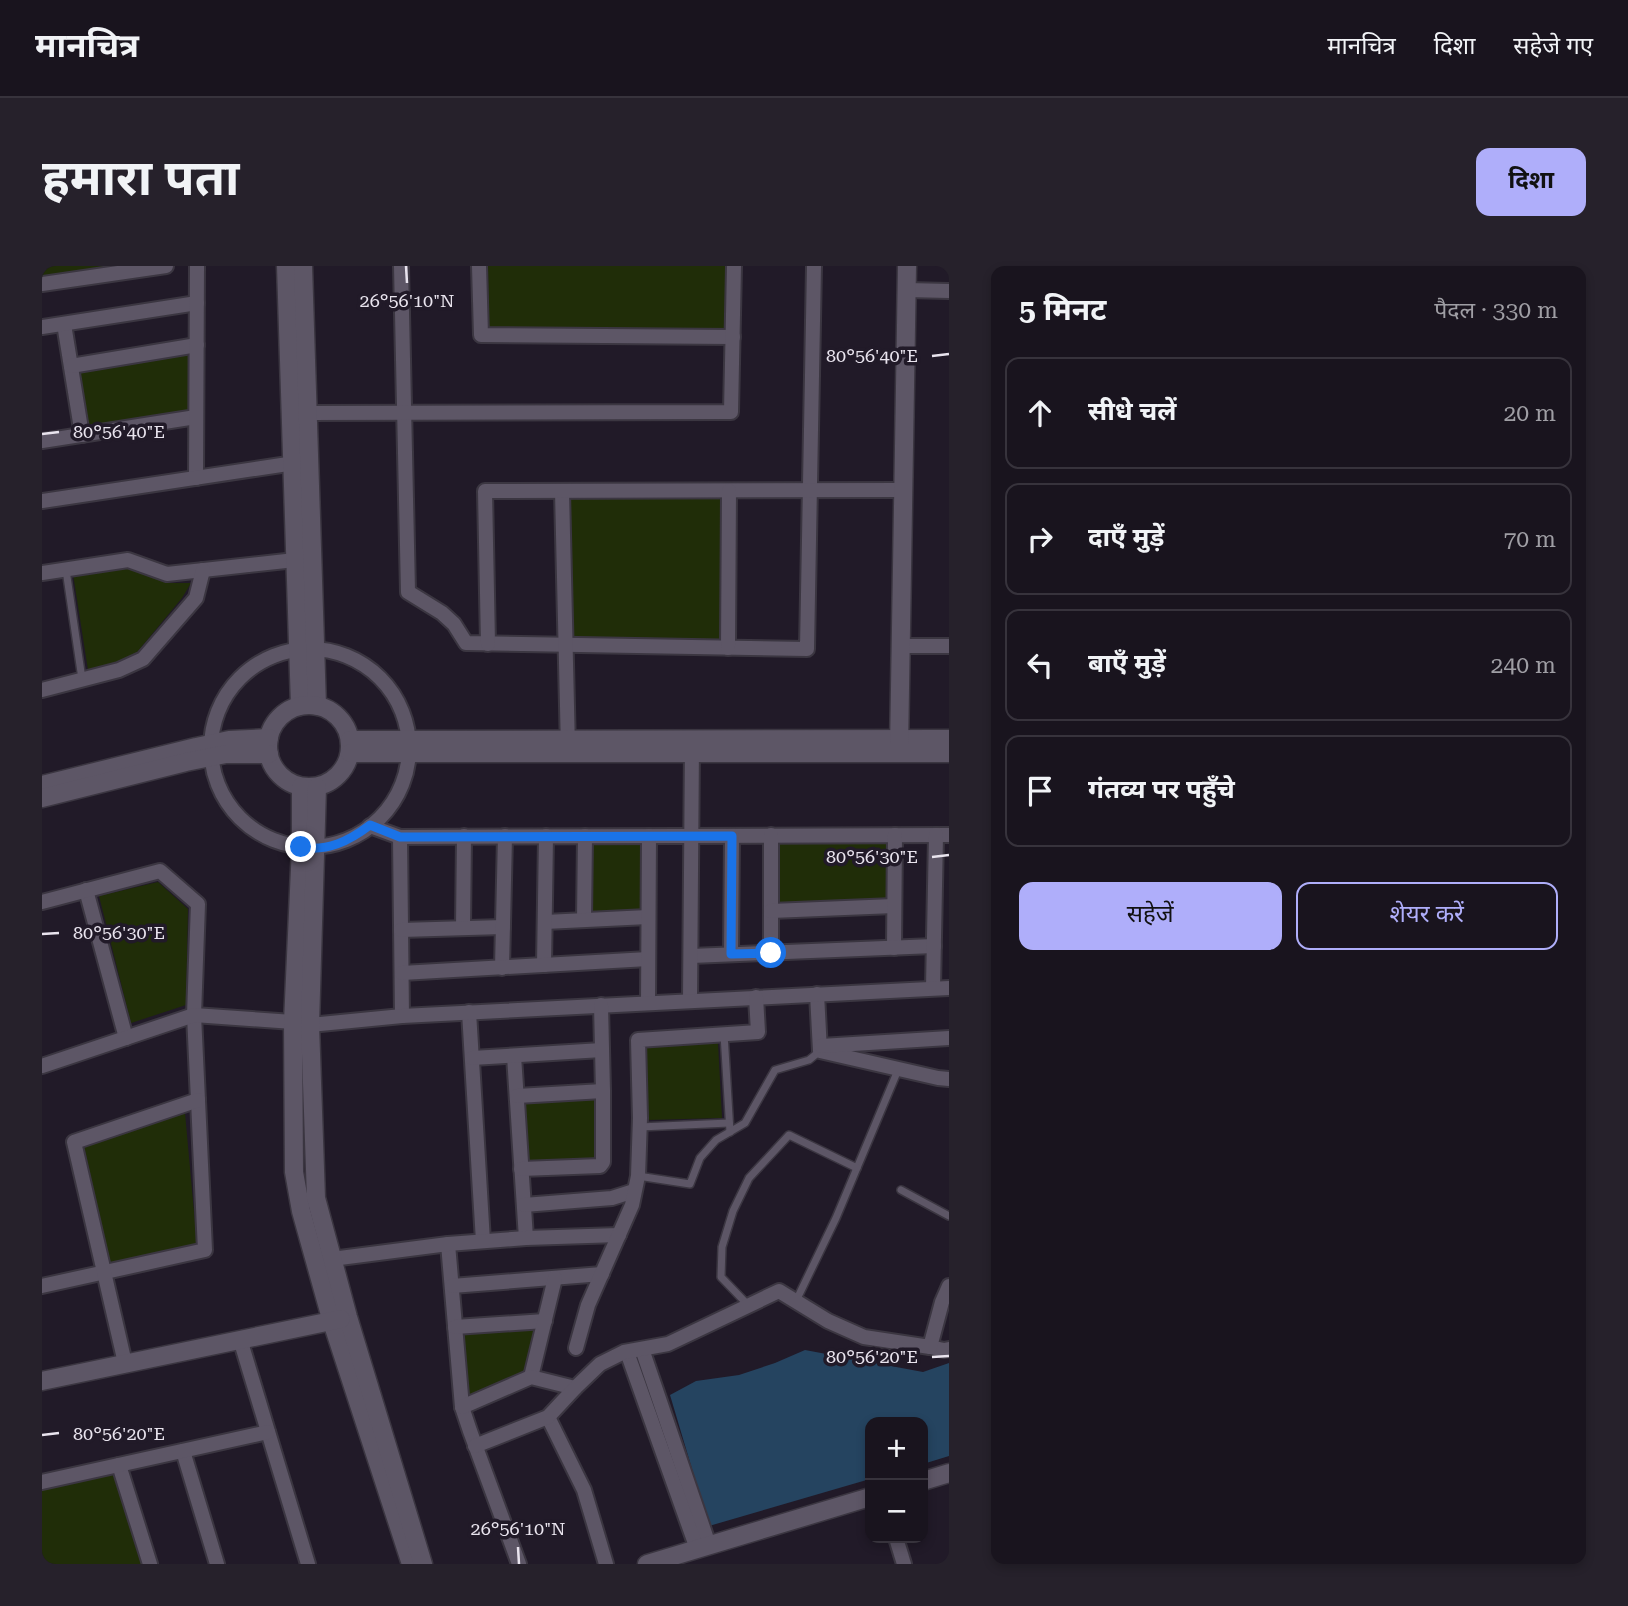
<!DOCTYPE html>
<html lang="hi">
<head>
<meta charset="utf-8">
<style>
	body { margin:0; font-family:"Roboto Serif","Noto Sans Devanagari",serif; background:#26212b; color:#f1f3f6 }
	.controls { position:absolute; right:21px; bottom:21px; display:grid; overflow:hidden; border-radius:14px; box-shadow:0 4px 10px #0003 }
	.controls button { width:63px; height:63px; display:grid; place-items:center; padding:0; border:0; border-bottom:2px solid #37333c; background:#19141e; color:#f1f3f6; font:35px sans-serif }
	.stop { position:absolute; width:21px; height:21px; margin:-16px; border:5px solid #1a73e8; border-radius:50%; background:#fff }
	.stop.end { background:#1a73e8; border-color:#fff; box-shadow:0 2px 7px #0008 }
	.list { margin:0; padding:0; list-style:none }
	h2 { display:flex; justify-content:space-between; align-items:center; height:91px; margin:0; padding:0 28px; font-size:30px }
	h2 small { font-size:23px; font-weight:400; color:#9f9ea4 }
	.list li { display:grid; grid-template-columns:46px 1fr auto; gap:21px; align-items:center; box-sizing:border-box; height:112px; margin:0 14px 14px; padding:0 14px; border:2px solid #37333c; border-radius:14px }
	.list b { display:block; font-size:26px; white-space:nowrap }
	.list em { font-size:23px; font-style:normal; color:#9f9ea4 }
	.actions { display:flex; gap:14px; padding:21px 28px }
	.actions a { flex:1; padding:16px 0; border:2px solid #afaefa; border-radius:14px; text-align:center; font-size:24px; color:#afaefa }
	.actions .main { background:#afaefa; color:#111 }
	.icon { flex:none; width:38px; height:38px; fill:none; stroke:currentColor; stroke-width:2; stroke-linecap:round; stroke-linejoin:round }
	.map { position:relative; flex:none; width:907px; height:1298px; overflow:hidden; border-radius:14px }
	header { display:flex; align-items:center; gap:42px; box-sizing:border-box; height:98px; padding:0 35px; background:#19141e; border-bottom:2px solid #37333c }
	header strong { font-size:33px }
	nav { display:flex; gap:38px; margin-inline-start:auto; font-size:24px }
	.intro { display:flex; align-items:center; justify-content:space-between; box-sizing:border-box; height:168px; padding:0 42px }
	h1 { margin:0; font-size:49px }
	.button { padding:18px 32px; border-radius:14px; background:#afaefa; color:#111; font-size:24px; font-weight:700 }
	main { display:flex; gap:42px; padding:0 42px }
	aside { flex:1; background:#19141e; border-radius:14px; box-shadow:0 4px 10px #0003 }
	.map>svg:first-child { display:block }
	.green { fill:#202d08 }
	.water { fill:#254460 }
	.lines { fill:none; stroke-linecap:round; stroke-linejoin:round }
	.service-casing { stroke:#3b3641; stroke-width:10 }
	.minor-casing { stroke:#3b3641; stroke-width:18 }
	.tertiary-casing { stroke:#3b3641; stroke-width:21 }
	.service { stroke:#5d5666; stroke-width:7 }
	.minor { stroke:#5d5666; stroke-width:14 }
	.tertiary { stroke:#5d5666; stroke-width:18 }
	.route { stroke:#1a73e8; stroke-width:9 }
	.ticks { fill:none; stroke:#e9e4ee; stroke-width:2.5 }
	.ticks-label { font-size:18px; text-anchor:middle; fill:#e9e4ee; stroke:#211a28; stroke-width:7; stroke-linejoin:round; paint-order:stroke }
</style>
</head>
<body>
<header>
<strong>मानचित्र</strong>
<nav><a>मानचित्र</a><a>दिशा</a><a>सहेजे गए</a></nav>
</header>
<div class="intro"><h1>हमारा पता</h1><a class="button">दिशा</a></div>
<main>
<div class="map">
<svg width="907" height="1298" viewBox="0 0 907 1298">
	<rect width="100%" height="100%" fill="#211a28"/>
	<g class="green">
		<polygon points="0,0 82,0 0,12"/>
		<polygon points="446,0 686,0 684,63 447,63"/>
		<polygon points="147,87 148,144 43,160 35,104"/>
		<polygon points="680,231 679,375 530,372 528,232"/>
		<polygon points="88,300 126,317 149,317 140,332 91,391 46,404 31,308"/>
		<polygon points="546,576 602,576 602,648 545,650"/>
		<polygon points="734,577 847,577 847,635 735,639"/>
		<polygon points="116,616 146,643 144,739 89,757 57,630"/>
		<polygon points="676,777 680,852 605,854 601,780"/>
		<polygon points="557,831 558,894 483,899 480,835"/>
		<polygon points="143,847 155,979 68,997 42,880"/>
		<polygon points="495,1059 481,1109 424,1132 419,1065"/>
		<polygon points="72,1207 99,1298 0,1298 0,1222"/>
	</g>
	<polygon class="water" points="763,1084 881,1106 907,1097 907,1190 881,1198 881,1156 828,1156 828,1213 667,1260 628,1129 654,1115 697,1109 733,1097"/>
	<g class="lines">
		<defs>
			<g id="service">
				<polyline points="24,304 40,413"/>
				<polyline points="682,768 688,866"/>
				<polyline points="598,861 687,857"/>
				<polyline points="596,910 648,918 658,892 674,874 703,857 733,804 767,794 778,785"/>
				<polyline points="859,924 907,950"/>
				<polyline points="754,1035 794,952 856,804"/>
				<polyline points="707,1040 679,1011 680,981 691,945 707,912 747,869 815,902"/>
			</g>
			<g id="minor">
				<polyline points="359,0 366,326 400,347 412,358 424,377 765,383 772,0"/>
				<polyline points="437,0 439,69 691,71"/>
				<polyline points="0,18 124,0"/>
				<polyline points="865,24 907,25"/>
				<polyline points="22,58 40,169"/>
				<polyline points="0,61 155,37"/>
				<polyline points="29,100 155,79"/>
				<polyline points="265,147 689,146 692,0"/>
				<polyline points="0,175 154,151"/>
				<polyline points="154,212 155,0"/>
				<polyline points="520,225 526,483"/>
				<polyline points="0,235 259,196"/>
				<polyline points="0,307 86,294 125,308 253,294"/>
				<polyline points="446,378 443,225 862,224"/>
				<polyline points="859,380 907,380"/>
				<polyline points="686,382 687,225"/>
				<circle cx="268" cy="482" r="99"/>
				<polyline points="0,424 77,404 101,393 154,332 161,304"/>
				<polyline points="328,560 358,571 907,569"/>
				<polyline points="729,569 729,687"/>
				<polyline points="358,571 360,750"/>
				<polyline points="44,624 84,772"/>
				<polyline points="0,636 118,605 156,638 152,749 163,984 0,1020"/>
				<polyline points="729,645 852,640"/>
				<polyline points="542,654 543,570"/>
				<polyline points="503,656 606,651"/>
				<polyline points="421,662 422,570"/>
				<polyline points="359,664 461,661"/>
				<polyline points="852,682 853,569"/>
				<polyline points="689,688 690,570"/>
				<polyline points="649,690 892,680"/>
				<polyline points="502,699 504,570"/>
				<polyline points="460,702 463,570"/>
				<polyline points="360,707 606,693"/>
				<polyline points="891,722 894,569"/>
				<polyline points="775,728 778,785 896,812 907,813"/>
				<polyline points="648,735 650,477"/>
				<polyline points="606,737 607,570"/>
				<polyline points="427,746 441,975"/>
				<polyline points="779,780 907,772"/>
				<polyline points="472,790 484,972"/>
				<polyline points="430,792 560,784"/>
				<polyline points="0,800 152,749 251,756 268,759 360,750 907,722"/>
				<polyline points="475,830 561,825"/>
				<polyline points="479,903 558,900 561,896 561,825 559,739"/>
				<polyline points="482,939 570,932 592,925"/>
				<polyline points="406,978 420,1141 428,1165 477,1298"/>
				<polyline points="290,993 406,978 484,972 577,969"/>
				<polyline points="410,1020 560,1008"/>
				<polyline points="413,1061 503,1055"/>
				<polyline points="198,1073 266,1298"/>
				<polyline points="888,1081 902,1084 907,1083"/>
				<polyline points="534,1082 546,1039 590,939 596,910 598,852 596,774 716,766 714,731"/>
				<polyline points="600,1083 667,1279"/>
				<polyline points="585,1086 655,1283"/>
				<polyline points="83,1097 32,876 156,834"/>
				<polyline points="489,1111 513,1012"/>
				<polyline points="420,1141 489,1111 533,1122"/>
				<polyline points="506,1151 542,1224 564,1298"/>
				<polyline points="433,1180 506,1151 533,1122 558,1098 582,1086 626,1078 737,1025 786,1055 822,1071 888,1081 900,1036 907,1020"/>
				<polyline points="141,1185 175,1298"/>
				<polyline points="77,1199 108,1298"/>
				<polyline points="0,1216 226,1166"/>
				<polyline points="854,1272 862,1298"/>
			</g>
			<g id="tertiary">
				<polyline points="244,0 258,440"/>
				<polyline points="261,0 275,440"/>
				<circle cx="267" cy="480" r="41"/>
				<polyline points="308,474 907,473"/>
				<polyline points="857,483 865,0"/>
				<polyline points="308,487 907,487"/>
				<polyline points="0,519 154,481 187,474 227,472"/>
				<polyline points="259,521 259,581 251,756 252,906 259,945 290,1056 369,1298"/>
				<polyline points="275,521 268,759 274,932 306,1051 381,1298"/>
				<polyline points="0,532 144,496 184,488 227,488"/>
				<polyline points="0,1115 299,1053"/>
				<polyline points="881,1215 907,1207"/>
				<polyline points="605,1298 828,1231"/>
			</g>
		</defs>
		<use href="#service" class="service-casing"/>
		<use href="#minor" class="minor-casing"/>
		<use href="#tertiary" class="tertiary-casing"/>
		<use href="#service" class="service"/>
		<use href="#minor" class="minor"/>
		<use href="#tertiary" class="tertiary"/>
	</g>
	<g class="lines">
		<path class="route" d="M259,581C285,586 307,575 328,559L358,571L690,570L689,688L729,687"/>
	</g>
	<path class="ticks" d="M364,0L365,17M890,90L907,88M0,168L17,166M890,591L907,589M0,668L17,667M890,1091L907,1090M0,1169L17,1167M476,1281L477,1298"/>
	<g class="ticks-label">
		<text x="365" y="41">26°56'10"N</text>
		<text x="830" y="96">80°56'40"E</text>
		<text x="77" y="172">80°56'40"E</text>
		<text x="830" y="597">80°56'30"E</text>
		<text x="77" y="673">80°56'30"E</text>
		<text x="830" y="1097">80°56'20"E</text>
		<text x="77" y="1174">80°56'20"E</text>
		<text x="476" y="1269">26°56'10"N</text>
	</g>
</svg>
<div class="controls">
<button>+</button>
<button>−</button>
</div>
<div class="stop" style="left:729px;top:687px"></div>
<div class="stop end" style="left:259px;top:581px"></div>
</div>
<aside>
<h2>5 मिनट<small>पैदल · 330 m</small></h2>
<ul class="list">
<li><svg class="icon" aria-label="ahead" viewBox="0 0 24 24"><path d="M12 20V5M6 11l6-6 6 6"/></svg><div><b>सीधे चलें</b></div><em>20 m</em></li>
<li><svg class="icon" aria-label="right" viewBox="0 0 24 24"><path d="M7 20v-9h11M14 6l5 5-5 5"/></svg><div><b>दाएँ मुड़ें</b></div><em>70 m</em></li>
<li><svg class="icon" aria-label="left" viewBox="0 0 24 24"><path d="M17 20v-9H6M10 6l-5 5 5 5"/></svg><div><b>बाएँ मुड़ें</b></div><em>240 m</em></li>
<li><svg class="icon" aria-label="arrive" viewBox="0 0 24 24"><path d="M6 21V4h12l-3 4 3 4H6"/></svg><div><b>गंतव्य पर पहुँचे</b></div></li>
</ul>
<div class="actions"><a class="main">सहेजें</a><a>शेयर करें</a></div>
</aside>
</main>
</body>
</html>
